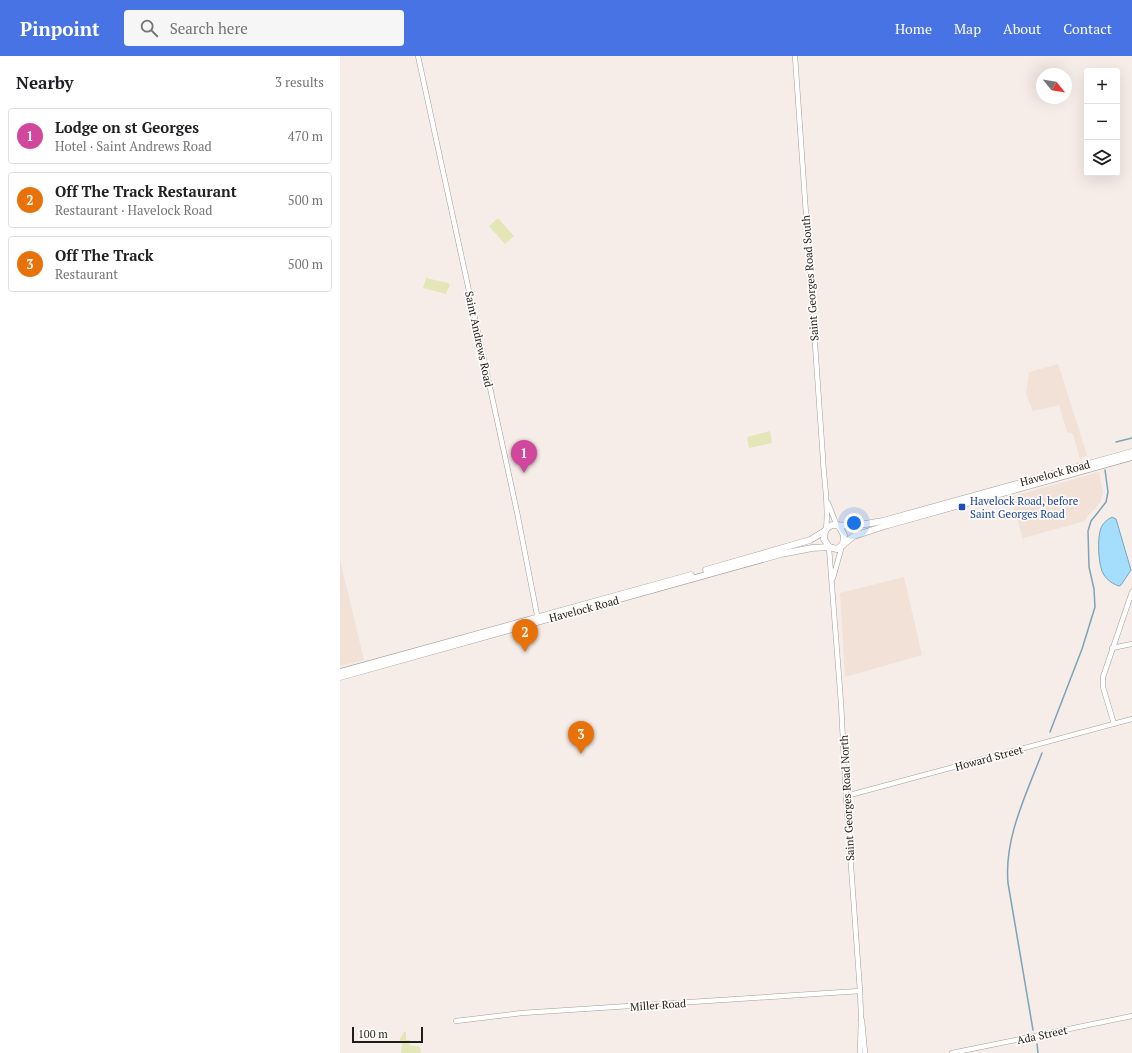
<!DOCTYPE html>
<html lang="en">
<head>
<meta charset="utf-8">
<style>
	body { margin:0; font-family:"PT Serif",serif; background:#f6f6f6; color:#202124 }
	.controls { position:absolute; right:12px; top:12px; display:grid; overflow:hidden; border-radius:4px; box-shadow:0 4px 16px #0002 }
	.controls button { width:36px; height:36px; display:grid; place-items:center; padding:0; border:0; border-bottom:1px solid #e0e0e0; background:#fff; color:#202124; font:20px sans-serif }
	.compass { position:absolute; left:696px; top:12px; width:36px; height:36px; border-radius:50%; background:#fff; box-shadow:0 4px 16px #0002; rotate:120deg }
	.scale { position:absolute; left:12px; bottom:10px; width:71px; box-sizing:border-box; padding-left:4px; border:2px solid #201d1b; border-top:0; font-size:11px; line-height:14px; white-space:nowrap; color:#201d1b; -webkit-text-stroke:3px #fffbf9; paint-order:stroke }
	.you { position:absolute; left:514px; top:467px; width:14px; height:14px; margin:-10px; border:3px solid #fff; border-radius:50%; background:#1a73e8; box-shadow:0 0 0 6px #1a73e833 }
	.badge { display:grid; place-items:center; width:26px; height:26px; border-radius:50%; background:#4873e5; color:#fff; font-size:13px; font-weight:700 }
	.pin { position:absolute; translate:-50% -33px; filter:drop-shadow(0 1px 2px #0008) }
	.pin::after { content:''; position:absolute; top:21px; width:14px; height:12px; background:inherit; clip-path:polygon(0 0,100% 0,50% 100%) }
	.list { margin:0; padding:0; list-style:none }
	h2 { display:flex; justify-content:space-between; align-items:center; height:52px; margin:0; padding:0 16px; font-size:17px }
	h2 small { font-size:13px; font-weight:400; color:#757577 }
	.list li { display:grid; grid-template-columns:26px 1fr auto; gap:12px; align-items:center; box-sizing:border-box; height:56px; margin:0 8px 8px; padding:0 8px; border:1px solid #e0e0e0; border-radius:4px }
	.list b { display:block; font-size:15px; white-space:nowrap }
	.list p { margin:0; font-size:13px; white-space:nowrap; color:#757577 }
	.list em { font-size:13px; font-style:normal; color:#757577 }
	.icon { flex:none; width:22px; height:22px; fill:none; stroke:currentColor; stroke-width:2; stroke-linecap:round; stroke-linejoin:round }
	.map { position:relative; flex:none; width:792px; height:997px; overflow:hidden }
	header { display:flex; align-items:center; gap:24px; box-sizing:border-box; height:56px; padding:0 20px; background:#4873e5; color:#fff }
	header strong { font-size:19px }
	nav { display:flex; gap:22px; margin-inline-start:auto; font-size:14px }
	.search { width:280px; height:36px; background:#f6f6f6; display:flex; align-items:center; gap:10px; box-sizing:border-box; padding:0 14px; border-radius:4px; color:#757577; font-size:15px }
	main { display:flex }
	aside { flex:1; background:#fff }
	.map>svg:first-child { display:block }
	.built { fill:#f1e1d7 }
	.green { fill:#e3e6b7 }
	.water { fill:#a4defc; stroke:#7ca4b8 }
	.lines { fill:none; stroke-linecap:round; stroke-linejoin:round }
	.stream { stroke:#7ca4b8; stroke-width:1.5 }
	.minor-casing { stroke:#a49c97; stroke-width:5.5 }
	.major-casing { stroke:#a49c97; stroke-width:7 }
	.minor { stroke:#fff; stroke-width:4.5 }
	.major { stroke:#fff; stroke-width:6 }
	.transit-dot { fill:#1a4fb4; stroke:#fffbf9; stroke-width:1.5 }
	.labels { text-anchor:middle; stroke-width:3.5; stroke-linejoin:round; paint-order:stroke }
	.street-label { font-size:11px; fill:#201d1b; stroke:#fffbf9 }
	.transit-label { font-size:11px; fill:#164399; stroke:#fffbf9; text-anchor:start }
</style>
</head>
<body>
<header>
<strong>Pinpoint</strong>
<div class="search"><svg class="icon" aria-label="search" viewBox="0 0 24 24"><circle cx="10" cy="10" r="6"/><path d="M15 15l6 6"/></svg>Search here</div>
<nav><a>Home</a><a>Map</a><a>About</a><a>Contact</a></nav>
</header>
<main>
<aside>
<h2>Nearby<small>3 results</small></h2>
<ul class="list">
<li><span class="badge" style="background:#d1479c">1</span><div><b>Lodge on st Georges</b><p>Hotel · Saint Andrews Road</p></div><em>470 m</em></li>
<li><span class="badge" style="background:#e8710a">2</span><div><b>Off The Track Restaurant</b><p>Restaurant · Havelock Road</p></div><em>500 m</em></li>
<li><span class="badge" style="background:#e8710a">3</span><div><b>Off The Track</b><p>Restaurant</p></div><em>500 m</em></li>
</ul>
</aside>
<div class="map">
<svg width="792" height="997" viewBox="0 0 792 997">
	<rect width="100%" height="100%" fill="#f6ede8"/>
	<g class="built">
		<polygon points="718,308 747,399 740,403 733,378 727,376 719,349 693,355 686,338 689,316"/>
		<polygon points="759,416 763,437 760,447 748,460 745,465 683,482 685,491 671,441"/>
		<polygon points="0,504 24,604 0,610"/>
		<polygon points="564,521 582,599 505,621 500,537"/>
	</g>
	<g class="green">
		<polygon points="158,162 174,180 165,188 149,170"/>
		<polygon points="86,222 108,227 110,229 106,238 83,232"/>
		<polygon points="430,375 432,387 409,392 407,381"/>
		<polygon points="64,976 66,976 66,984 70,984 69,989 80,991 81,997 61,997 62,988 60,987 60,983"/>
	</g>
	<path class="water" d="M772,461L776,463L791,514L781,529L779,530C773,528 767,524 764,519C758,511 757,481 761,472C762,468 768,463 772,461Z"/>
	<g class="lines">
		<g class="stream">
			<polyline points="776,386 792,382"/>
			<polyline points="710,676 742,593 755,551 754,533 749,511 748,475 751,465 759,455 766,446 768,436 765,414"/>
			<path d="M693,974L668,827C664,782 686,739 702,697"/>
			<polyline points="697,988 698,997"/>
		</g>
		<defs>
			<g id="minor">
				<polyline points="78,0 177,456 198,564"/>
				<path d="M455,0L483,403C484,427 489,450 486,473"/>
				<polyline points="488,447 497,470"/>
				<polyline points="489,492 501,647 506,740 520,935 521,960 520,997"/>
				<polyline points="493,522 502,490"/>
				<polyline points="772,592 792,588"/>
				<polyline points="774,668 763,631 763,621 792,536"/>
				<polyline points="506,740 792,663"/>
				<polyline points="522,964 525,997"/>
				<polyline points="116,965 182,957 520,935"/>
				<polyline points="612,997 792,960"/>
			</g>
			<g id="major">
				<polyline points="499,470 504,479 503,489"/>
				<polyline points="485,475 484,483 489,491"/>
				<polyline points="366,514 470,484 485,475 487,472 492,469 514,470 543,465 792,396"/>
				<polyline points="0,616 351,519"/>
				<polyline points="0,621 441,498 472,492 489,491 497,493 514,480 548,469 792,401"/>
			</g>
		</defs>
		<use href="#minor" class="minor-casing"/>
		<use href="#major" class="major-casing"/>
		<use href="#minor" class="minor"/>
		<use href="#major" class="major"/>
	</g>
	<rect class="transit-dot" x="618" y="447" width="8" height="8" rx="2"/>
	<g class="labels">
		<g class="street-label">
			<text transform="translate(470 222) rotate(-94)" y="4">Saint Georges Road South</text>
			<text transform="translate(139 283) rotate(78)" y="4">Saint Andrews Road</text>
			<text transform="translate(715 417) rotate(-15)" y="4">Havelock Road</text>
			<text transform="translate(244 553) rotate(-15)" y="4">Havelock Road</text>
			<text transform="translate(649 702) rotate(-15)" y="4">Howard Street</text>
			<text transform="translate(507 742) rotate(-93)" y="4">Saint Georges Road North</text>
			<text transform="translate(318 949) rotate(-4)" y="4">Miller Road</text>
			<text transform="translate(702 979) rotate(-12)" y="4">Ada Street</text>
		</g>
		<g class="transit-label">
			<text x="630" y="449">Havelock Road, before<tspan x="630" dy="13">Saint Georges Road</tspan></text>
		</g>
	</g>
</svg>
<div class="controls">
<button>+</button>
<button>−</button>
<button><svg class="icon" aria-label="layers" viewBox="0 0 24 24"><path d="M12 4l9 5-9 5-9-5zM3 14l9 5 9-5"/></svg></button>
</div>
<svg class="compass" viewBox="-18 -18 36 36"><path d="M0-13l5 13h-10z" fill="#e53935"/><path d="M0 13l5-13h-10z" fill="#757577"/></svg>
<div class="scale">100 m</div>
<div class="you"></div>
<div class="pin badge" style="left:184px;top:417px;background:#d1479c">1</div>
<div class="pin badge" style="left:185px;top:596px;background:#e8710a">2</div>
<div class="pin badge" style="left:241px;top:698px;background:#e8710a">3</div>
</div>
</main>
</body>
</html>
